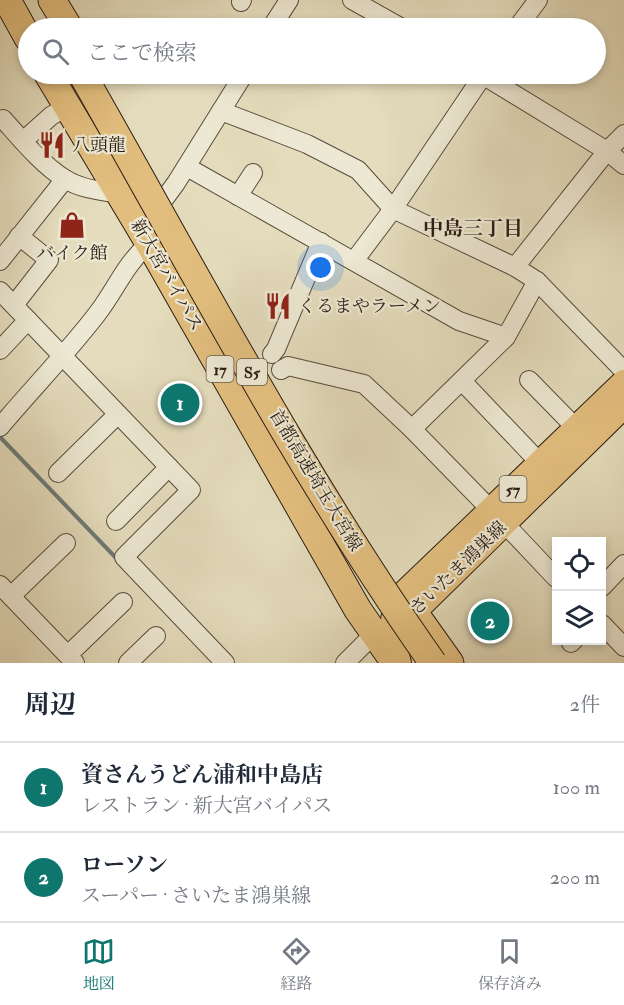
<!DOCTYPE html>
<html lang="ja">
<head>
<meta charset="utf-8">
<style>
	body { margin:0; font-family:"IM FELL Double Pica","Noto Serif JP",serif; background:#f6f6f7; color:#1f2937 }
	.controls { position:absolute; right:18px; bottom:18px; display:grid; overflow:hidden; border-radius:0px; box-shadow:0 3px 9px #0003 }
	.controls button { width:54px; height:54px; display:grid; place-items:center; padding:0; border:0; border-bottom:2px solid #e0e1e3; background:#fff; color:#1f2937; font:30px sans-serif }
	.you { position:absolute; left:321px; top:268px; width:21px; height:21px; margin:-15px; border:4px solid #fff; border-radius:50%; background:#1a73e8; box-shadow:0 0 0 9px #1a73e833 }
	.badge { display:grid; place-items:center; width:39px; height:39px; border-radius:50%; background:#0f766e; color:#fff; font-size:20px; font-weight:700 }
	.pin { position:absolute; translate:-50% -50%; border:3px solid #fff; box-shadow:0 2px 6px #0006 }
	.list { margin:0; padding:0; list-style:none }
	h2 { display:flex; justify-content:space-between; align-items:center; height:78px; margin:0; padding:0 24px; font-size:26px }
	h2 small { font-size:20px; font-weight:400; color:#747a83 }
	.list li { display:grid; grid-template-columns:39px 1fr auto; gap:18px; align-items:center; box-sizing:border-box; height:90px; padding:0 24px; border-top:2px solid #e0e1e3 }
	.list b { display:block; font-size:22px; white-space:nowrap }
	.list p { margin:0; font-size:20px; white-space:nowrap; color:#747a83 }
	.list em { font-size:20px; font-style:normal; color:#747a83 }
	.icon { flex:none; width:33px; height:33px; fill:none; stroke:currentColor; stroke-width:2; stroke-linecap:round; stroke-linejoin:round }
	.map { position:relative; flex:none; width:624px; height:663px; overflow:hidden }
	.search { position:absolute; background:#fff; box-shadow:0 3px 9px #0003; left:18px; right:18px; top:18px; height:66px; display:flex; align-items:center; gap:15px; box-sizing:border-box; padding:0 21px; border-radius:33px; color:#747a83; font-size:22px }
	.sheet { height:258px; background:#fff }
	nav { display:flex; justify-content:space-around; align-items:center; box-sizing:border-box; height:84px; border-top:2px solid #e0e1e3; background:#fff; font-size:16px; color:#747a83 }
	nav a { display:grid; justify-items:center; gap:3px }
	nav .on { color:#0f766e }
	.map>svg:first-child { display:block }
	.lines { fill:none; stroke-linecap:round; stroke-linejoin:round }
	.stream { stroke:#6e7a78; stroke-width:4 }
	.minor-casing { stroke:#584c3d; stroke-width:20 }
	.major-casing { stroke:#2a1c13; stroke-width:26 }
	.highway-casing { stroke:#2a1c13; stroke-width:29 }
	.minor { stroke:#ede8d3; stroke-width:18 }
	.major { stroke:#e2be7e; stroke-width:24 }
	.highway { stroke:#e2be7e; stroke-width:27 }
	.highway-bridge-casing { stroke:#2a1c13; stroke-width:29; stroke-linecap:butt }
	.highway-bridge { stroke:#e2be7e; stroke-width:27 }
	.labels { text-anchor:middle; stroke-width:4.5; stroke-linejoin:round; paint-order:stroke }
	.shield { fill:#ede8d3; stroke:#64594d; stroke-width:1.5 }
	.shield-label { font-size:16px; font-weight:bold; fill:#2a1c13 }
	.poi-label { font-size:18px; fill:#2a1c13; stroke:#ede8d3; text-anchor:start }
	.street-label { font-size:18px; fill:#2a1c13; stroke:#ede8d3 }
	.neighbourhood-label { font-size:20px; font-weight:bold; fill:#2a1c13; stroke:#ede8d3 }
</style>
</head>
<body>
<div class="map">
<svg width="624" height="663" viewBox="0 0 624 663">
	<rect width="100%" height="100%" fill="#e4dcbc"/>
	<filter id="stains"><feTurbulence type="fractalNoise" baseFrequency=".00333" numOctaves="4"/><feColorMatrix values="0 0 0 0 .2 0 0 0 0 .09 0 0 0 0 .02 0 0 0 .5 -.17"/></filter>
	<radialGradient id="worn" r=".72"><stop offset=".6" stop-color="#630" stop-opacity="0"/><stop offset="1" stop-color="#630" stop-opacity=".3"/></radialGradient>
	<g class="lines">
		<polyline class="stream" points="0,437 118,560"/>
		<defs>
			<g id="minor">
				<polyline points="352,0 402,28"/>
				<polyline points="241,2 242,0"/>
				<polyline points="271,28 289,0"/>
				<polyline points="517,28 538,0"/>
				<polyline points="481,74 607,151 624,165"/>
				<polyline points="221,111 307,144 358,170 393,209 515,267 537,281 624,371"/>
				<path d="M3,119C20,138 43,166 65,179C81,189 101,191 120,194"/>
				<polyline points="23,141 51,116 67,106"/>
				<polyline points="187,167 459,321 506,337"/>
				<polyline points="238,196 253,173"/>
				<polyline points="165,198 176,183 244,74"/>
				<polyline points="0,261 65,179"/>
				<polyline points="354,261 393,209 484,74"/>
				<polyline points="515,267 607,151 624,134"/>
				<polyline points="0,291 191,490 124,557 225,663"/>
				<polyline points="14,305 49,260 19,236"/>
				<polyline points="0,350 28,320"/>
				<polyline points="272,354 276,349 321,242"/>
				<polyline points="281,370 288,366 364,384 412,429 491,510"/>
				<polyline points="529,380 576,428"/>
				<polyline points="462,381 540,463"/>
				<path d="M0,427C32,389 67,353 97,314C117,288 123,267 149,243"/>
				<polyline points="412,429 506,337 537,281"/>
				<polyline points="58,473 118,414"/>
				<polyline points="116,521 169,467"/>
				<polyline points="504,523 556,578"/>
				<polyline points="0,585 75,663"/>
				<polyline points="602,587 624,564"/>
				<polyline points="11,596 66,543"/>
				<polyline points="602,624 624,647"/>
				<polyline points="571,643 574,640"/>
				<polyline points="68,655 123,602"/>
				<polyline points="128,663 156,636"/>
				<polyline points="345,663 374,634"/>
			</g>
			<g id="major">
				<polyline points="399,621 414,612 624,406"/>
				<path d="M399,663C392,639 388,617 402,595L624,382"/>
			</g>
			<g id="highway">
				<polyline points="7,0 28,38"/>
				<polyline points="52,0 69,28"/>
				<polyline points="48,74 149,243 358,610 395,663"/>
				<polyline points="413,611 450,663"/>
			</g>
		</defs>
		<use href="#minor" class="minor-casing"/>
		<use href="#major" class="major-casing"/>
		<use href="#highway" class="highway-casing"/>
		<use href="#minor" class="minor"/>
		<use href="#major" class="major"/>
		<use href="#highway" class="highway"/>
		<defs>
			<path id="highway-bridge" d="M82,74C195,272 301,476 433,663"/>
		</defs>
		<use href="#highway-bridge" class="highway-bridge-casing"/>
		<use href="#highway-bridge" class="highway-bridge"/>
	</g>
	<defs>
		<symbol id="restaurant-bare" viewBox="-9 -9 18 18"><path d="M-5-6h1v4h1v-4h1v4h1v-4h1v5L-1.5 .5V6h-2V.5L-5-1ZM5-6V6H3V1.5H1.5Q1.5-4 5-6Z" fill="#8f2418" stroke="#ede8d3" stroke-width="2.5" paint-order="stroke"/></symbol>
		<symbol id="shop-bare" viewBox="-9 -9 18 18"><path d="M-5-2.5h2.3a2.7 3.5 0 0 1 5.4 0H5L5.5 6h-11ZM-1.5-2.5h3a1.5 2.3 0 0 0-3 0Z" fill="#8f2418" stroke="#ede8d3" stroke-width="2.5" paint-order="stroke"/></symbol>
	</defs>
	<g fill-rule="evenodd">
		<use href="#restaurant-bare" x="33" y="126" width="38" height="38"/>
		<use href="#shop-bare" x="53" y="206" width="38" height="38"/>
		<use href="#restaurant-bare" x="259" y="287" width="38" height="38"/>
	</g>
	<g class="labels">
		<g class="shield">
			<rect x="206.5" y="356" width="27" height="26" rx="4.5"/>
			<rect x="237" y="359" width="30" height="26" rx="4.5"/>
			<rect x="499.5" y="476" width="27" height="26" rx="4.5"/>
		</g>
		<g class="shield-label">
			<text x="220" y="375">17</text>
			<text x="252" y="378">S5</text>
			<text x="513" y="495">57</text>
		</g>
		<g class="poi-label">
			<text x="72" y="151">八頭龍</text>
			<text x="72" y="259" text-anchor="middle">バイク館</text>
			<text x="298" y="312">くるまやラーメン</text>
		</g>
		<g class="street-label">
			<text transform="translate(167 275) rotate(60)" y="6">新大宮バイパス</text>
			<text transform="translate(316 480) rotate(59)" y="6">首都高速埼玉大宮線</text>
			<text transform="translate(458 568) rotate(-44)" y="6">さいたま鴻巣線</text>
		</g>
		<g class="neighbourhood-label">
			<text x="473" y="235">中島三丁目</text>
		</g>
	</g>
	<rect width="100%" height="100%" filter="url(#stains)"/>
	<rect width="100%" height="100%" fill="url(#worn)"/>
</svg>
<div class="controls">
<button><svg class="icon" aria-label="locate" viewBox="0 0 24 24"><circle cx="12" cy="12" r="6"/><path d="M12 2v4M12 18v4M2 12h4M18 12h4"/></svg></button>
<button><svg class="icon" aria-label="layers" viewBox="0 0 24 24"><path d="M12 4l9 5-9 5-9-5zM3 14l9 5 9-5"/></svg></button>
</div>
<div class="you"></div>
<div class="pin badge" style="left:180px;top:403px">1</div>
<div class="pin badge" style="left:490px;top:621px">2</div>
<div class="search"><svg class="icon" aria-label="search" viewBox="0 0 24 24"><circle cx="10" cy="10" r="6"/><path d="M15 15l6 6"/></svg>ここで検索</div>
</div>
<section class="sheet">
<h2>周辺<small>2件</small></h2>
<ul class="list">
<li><span class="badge">1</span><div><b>資さんうどん浦和中島店</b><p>レストラン · 新大宮バイパス</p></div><em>100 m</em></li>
<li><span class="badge">2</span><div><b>ローソン</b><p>スーパー · さいたま鴻巣線</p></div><em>200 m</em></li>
</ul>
</section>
<nav>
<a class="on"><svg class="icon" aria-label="map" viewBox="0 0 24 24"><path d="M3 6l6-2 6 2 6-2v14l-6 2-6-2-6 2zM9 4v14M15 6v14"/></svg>地図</a>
<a><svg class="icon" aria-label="directions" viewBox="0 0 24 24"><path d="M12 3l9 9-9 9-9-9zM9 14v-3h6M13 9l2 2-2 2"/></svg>経路</a>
<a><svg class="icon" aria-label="saved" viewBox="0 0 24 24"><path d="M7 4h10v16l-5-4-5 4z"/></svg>保存済み</a>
</nav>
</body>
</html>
